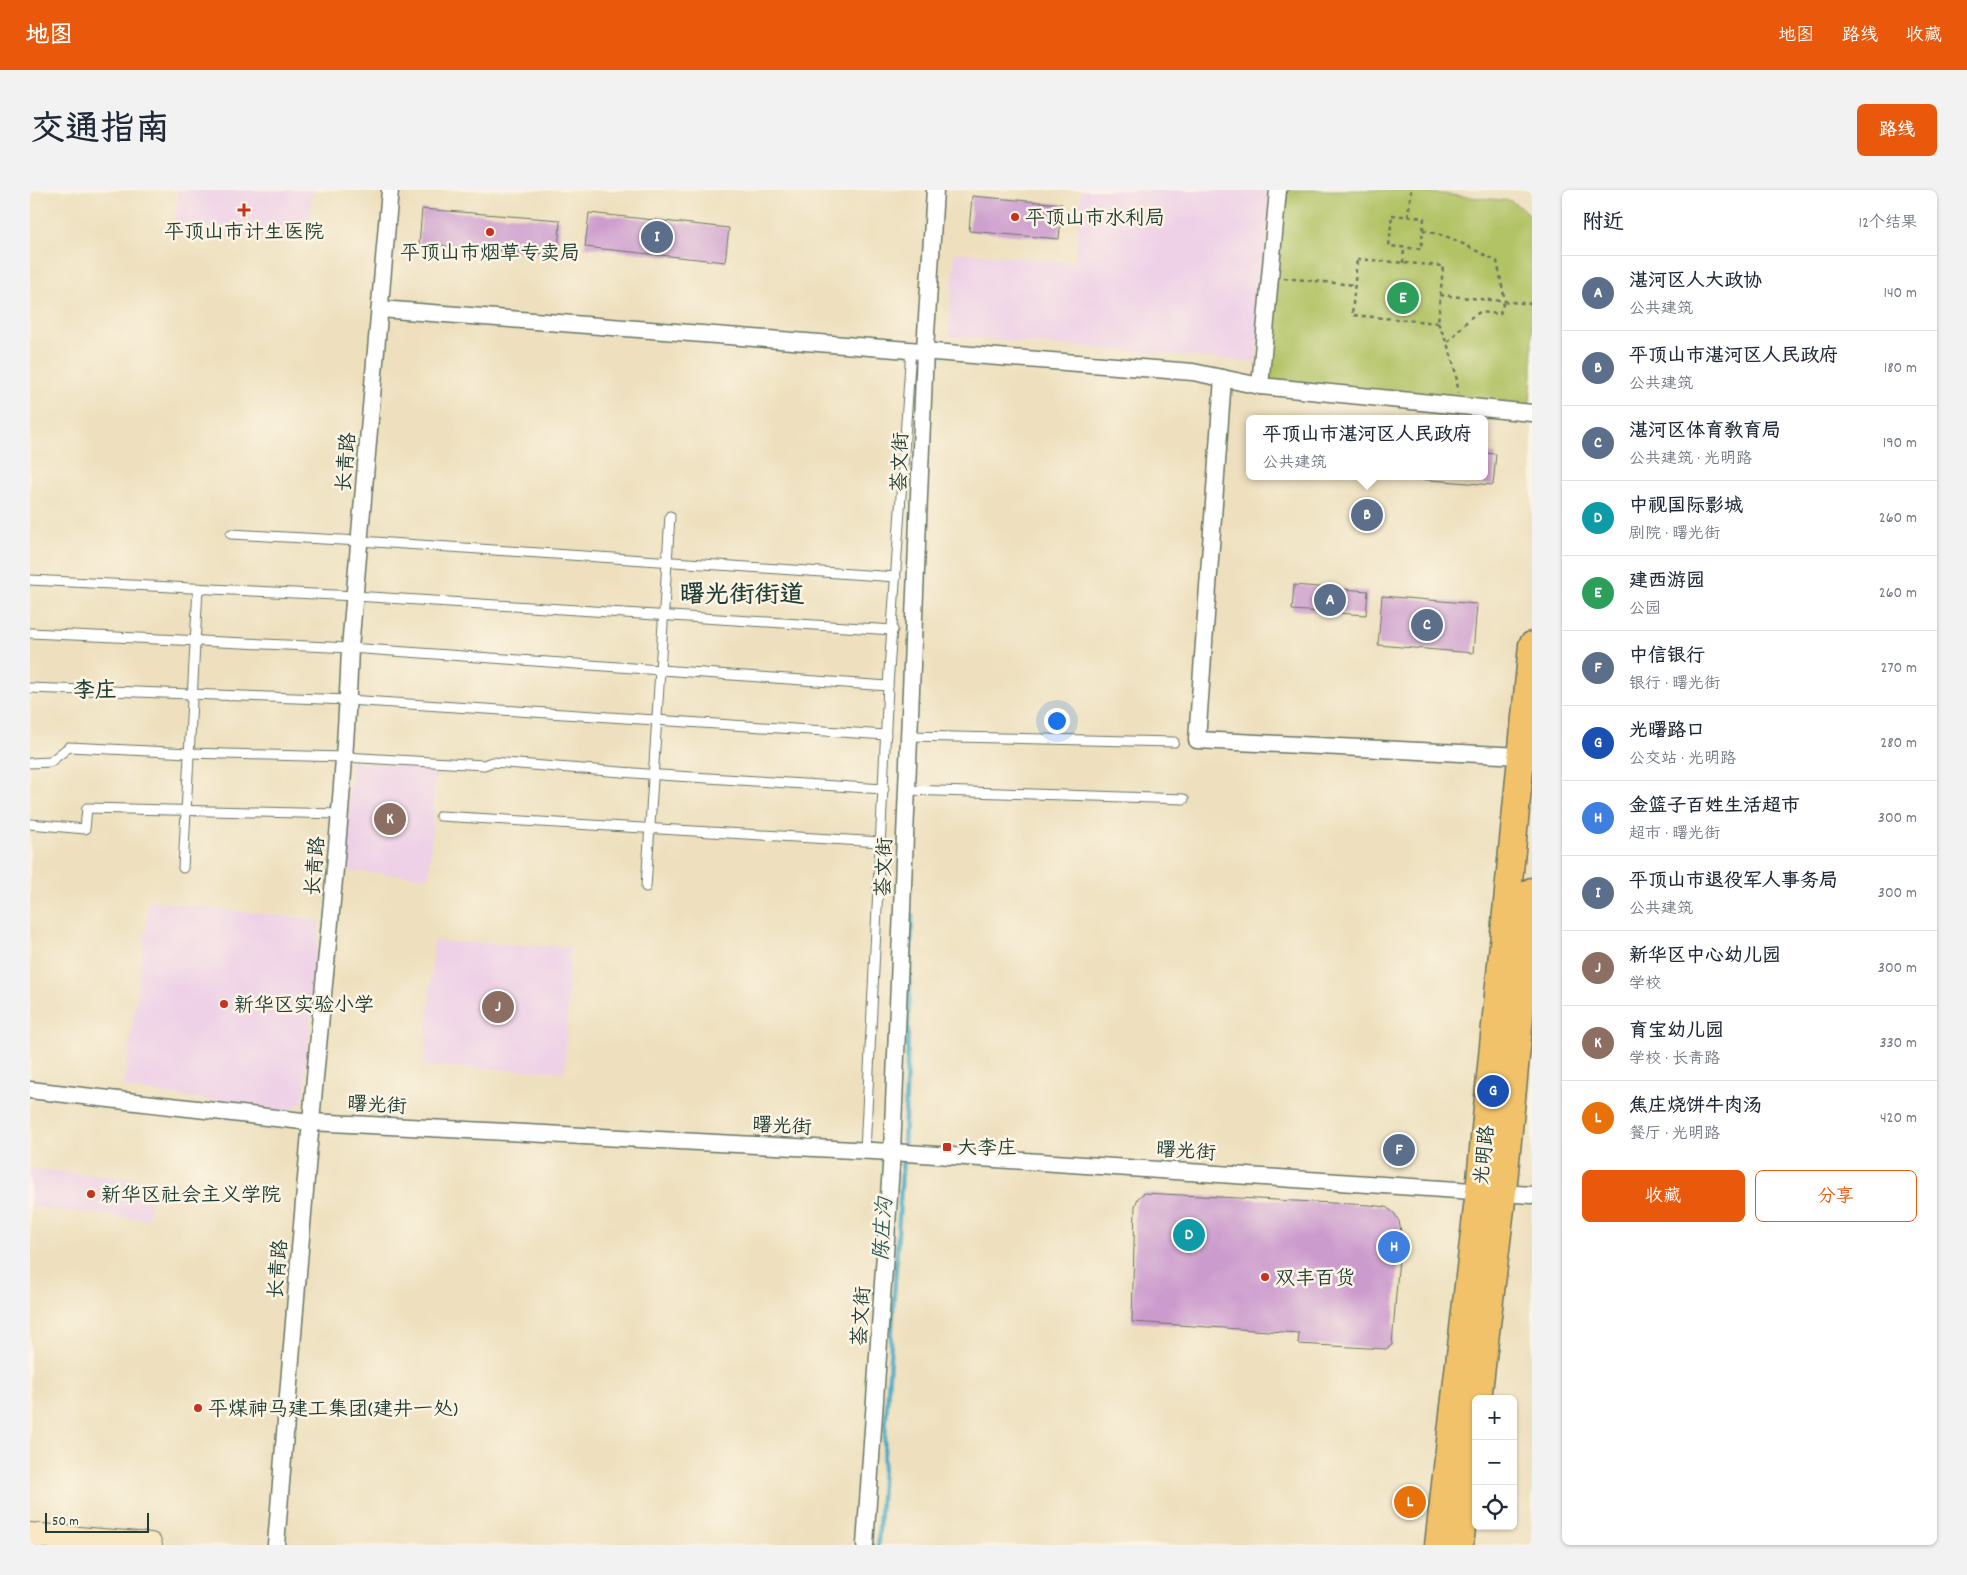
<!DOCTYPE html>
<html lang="zh">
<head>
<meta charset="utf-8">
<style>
	body { margin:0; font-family:Dekko,"LXGW WenKai TC",sans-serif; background:#f2f2f3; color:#1f2937 }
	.controls { position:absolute; right:15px; bottom:15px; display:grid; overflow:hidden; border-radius:8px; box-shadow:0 1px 4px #0004 }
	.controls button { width:45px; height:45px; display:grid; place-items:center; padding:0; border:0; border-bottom:1px solid #e0e1e3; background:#fff; color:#1f2937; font:25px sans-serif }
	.scale { position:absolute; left:15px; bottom:12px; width:104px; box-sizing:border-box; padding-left:5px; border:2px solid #1f3d34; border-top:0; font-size:14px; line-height:18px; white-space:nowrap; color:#1f3d34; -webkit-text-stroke:4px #fcf5e5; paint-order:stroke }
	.you { position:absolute; left:1026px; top:530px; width:18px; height:18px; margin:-12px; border:4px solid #fff; border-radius:50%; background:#1a73e8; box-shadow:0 0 0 8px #1a73e833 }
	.badge { display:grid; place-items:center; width:32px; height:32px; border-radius:50%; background:#ea580c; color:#fff; font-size:16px; font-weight:700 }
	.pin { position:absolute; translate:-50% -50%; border:2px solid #fff; box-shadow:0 1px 5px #0006 }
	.popup { position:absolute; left:1216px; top:225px; width:242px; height:65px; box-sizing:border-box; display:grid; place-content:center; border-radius:8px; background:#fff; filter:drop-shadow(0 1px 4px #0005); font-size:16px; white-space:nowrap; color:#747a83 }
	.popup b { font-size:19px; color:#1f2937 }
	.popup::after { content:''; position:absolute; left:50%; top:100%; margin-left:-10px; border:10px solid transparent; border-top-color:#fff }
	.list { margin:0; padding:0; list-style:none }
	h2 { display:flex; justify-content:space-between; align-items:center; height:65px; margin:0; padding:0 20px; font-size:21px }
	h2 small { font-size:16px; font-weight:400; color:#747a83 }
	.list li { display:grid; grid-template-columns:32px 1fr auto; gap:15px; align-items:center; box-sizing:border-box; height:75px; padding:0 20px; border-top:1px solid #e0e1e3 }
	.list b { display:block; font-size:19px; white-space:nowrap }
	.list p { margin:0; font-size:16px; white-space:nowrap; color:#747a83 }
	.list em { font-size:16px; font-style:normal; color:#747a83 }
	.actions { display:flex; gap:10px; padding:15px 20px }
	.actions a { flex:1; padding:11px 0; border:1px solid #ea580c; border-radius:8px; text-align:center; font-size:18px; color:#ea580c }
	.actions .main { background:#ea580c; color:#fff }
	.icon { flex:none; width:28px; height:28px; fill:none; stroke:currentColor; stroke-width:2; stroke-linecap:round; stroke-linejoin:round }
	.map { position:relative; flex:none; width:1502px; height:1355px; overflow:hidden; border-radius:8px }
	header { display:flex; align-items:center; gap:30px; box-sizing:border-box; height:70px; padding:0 25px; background:#ea580c; color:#fff }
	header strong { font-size:24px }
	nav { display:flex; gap:28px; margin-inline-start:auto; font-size:18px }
	.intro { display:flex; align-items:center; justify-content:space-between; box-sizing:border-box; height:120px; padding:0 30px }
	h1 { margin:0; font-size:35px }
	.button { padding:12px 22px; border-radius:8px; background:#ea580c; color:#fff; font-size:18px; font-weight:700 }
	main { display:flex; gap:30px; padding:0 30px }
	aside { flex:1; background:#fff; border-radius:8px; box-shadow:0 1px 4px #0004 }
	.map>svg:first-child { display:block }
	.built { fill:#eed0e7 }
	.green { fill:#b2c366; stroke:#68804d }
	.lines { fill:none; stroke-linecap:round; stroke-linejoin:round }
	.stream { stroke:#43a7c3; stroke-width:4.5 }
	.building { fill:#cc9bce }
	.lane-casing { stroke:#677664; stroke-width:11 }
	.street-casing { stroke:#677664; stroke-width:19 }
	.secondary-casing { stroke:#677664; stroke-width:26 }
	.primary-casing { stroke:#677664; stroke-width:29 }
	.path { stroke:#677664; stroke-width:2.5; stroke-dasharray:4 4; stroke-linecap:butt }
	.lane { stroke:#fff; stroke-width:9 }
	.street { stroke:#fff; stroke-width:16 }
	.secondary { stroke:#fae7c3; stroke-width:24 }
	.primary { stroke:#f2c26a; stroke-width:26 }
	.poi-dot { fill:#c8321e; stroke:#fcf5e5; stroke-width:2 }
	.labels { text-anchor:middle; stroke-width:5; stroke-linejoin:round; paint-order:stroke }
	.poi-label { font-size:20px; fill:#1f3d34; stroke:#fcf5e5; text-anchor:start }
	.street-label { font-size:20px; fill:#1f3d34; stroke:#fcf5e5 }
	.water-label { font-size:21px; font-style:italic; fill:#2a5d5f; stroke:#fcf5e5 }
	.quarter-label { font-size:22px; font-weight:bold; fill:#1f3d34; stroke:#fcf5e5 }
	.district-label { font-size:25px; font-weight:bold; fill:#1f3d34; stroke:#fcf5e5 }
</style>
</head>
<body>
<header>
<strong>地图</strong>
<nav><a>地图</a><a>路线</a><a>收藏</a></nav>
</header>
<div class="intro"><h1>交通指南</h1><a class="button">路线</a></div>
<main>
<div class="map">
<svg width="1502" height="1355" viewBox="0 0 1502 1355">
	<rect width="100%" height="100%" fill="#fcf5e5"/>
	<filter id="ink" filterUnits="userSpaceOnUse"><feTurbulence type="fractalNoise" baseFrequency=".02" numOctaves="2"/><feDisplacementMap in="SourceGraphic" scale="10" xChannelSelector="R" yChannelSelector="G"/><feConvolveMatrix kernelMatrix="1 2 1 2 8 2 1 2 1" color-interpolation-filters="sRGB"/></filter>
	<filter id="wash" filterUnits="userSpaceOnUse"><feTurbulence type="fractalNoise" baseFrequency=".0096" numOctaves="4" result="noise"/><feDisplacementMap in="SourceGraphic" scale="20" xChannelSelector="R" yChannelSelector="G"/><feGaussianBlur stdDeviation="1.12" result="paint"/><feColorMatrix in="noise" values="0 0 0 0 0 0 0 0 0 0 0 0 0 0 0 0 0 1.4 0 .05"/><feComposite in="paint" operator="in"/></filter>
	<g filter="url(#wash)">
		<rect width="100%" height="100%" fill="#eee0be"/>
		<g class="built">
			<polygon points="148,0 283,0 278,52 144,40"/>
			<polygon points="1051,0 1241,0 1226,172 918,146 925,62 1045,72"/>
			<polygon points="321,572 406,577 399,687 314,681"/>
			<polygon points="119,711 290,730 274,905 270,913 264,918 257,921 94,898"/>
			<polygon points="404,751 540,757 535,882 394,876"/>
			<polygon points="0,978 122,991 118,1030 0,1017"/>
		</g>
		<polygon class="green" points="1254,0 1370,0 1481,11 1496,21 1502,29 1502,188 1499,218 1235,193"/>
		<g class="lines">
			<g class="stream">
				<polyline points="874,958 882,725"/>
				<polyline points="848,1355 873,966"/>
			</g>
		</g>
		<g id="blocks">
			<g class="building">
				<polygon points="942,6 1032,14 1029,49 939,41"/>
				<polygon points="392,19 530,30 528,65 389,54"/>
				<polygon points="559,23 699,38 695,72 555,57"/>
				<polygon points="1454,263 1466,264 1463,295 1375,288 1375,286 1454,286"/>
				<polygon points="1264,395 1338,401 1336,425 1262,420"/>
				<polygon points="1352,406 1447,414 1443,463 1348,455"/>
				<polygon points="1114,1003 1340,1015 1356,1017 1364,1023 1369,1031 1371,1042 1362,1155 1356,1159 1268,1154 1269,1143 1102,1132 1105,1016 1108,1008"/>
			</g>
		</g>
	</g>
	<g filter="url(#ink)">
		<use href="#blocks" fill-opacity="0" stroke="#677664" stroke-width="1"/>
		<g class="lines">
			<defs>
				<g id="lane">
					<polyline points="201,344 330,351 866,387"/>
					<polyline points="0,390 325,406 863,440"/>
					<polyline points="0,443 320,458 858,496"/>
					<polyline points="0,498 318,510 856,545"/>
					<polyline points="879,546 1144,552"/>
					<polyline points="0,573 20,572 39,557 159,563 314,567 454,575 462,572 630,585 854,599"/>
					<polyline points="877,600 1154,609"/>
					<polyline points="410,626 851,652"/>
					<polyline points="0,634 55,639 57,618 310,624"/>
					<polyline points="153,678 168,398"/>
					<polyline points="616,697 640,326"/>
					<polyline points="835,961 858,496 881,159"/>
				</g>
				<g id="street">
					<polyline points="350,119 1163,182 1230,196 1502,223"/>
					<polyline points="1193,188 1167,550 1491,566"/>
					<polyline points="1230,196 1248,0"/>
					<polyline points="0,900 281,932 862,962 1502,1005"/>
					<path d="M246,1355C259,1196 271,1036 286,877C299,738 315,598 320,458L360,0"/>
					<polyline points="835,1355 862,962 895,160 905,0"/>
				</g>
				<polyline id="secondary" points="0,1345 120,1355"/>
				<g id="primary">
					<polyline points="1448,1209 1473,1002 1502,701"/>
					<polyline points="1408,1355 1449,1000 1502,455"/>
					<polyline points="1430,1355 1446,1225"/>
				</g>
			</defs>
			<use href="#lane" class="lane-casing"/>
			<use href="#street" class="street-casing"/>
			<use href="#secondary" class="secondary-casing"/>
			<use href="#primary" class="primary-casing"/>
			<g class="path">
				<polygon points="1362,25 1394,28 1391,59 1359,56"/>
				<polyline points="1378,27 1381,0"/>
				<polyline points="1393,40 1421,48 1467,71 1475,111"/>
				<polygon points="1327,69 1413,76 1408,133 1322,125"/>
				<polyline points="1373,73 1374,58"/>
				<polyline points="1254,88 1325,95"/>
				<polyline points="1410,105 1502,114"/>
				<path d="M1408,133C1418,154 1427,178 1428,203"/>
				<polyline points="1418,152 1440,128 1450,122 1470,124 1474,111"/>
			</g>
			<use href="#lane" class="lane"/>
			<use href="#street" class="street"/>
			<use href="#secondary" class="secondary"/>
			<use href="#primary" class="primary"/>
		</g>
	</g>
	<g class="poi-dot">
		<path d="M211.5 12.5h5v5h5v5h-5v5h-5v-5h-5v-5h5z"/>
		<circle cx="985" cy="27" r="5"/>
		<circle cx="460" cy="42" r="5"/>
		<circle cx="194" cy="814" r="5"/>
		<rect x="912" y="952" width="10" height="10" rx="2.5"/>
		<circle cx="61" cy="1004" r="5"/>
		<circle cx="1235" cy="1087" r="5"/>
		<circle cx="168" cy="1218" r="5"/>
	</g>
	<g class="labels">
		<g class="poi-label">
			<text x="995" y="34">平顶山市水利局</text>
			<text x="214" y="48" text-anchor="middle">平顶山市计生医院</text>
			<text x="460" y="69" text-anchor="middle">平顶山市烟草专卖局</text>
			<text x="204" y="821">新华区实验小学</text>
			<text x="927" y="964">大李庄</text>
			<text x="71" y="1011">新华区社会主义学院</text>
			<text x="1245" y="1094">双丰百货</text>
			<text x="178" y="1225">平煤神马建工集团(建井一处)</text>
		</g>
		<g class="street-label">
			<text transform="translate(315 272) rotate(-85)" y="7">长青路</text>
			<text transform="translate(869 272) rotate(-88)" y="7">荟文街</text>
			<text transform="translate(284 676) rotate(-85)" y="7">长青路</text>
			<text transform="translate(853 677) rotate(-88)" y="7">荟文街</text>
			<text transform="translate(347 914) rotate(3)" y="7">曙光街</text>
			<text transform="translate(752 935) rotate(3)" y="7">曙光街</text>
			<text transform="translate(1156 960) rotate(4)" y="7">曙光街</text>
			<text transform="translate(1453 965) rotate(-84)" y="7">光明路</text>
			<text transform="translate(247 1079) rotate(-85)" y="7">长青路</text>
			<text transform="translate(830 1126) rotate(-86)" y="7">荟文街</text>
		</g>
		<g class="water-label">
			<text transform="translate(852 1039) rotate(-86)" y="7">陈庄沟</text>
		</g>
		<g class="quarter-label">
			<text x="65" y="507">李庄</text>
		</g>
		<g class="district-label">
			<text x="712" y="412">曙光街街道</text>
		</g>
	</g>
</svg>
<div class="controls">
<button>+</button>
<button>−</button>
<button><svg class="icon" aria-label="locate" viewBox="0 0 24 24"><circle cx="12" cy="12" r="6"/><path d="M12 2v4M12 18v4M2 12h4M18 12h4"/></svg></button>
</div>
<div class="scale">50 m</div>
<div class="you"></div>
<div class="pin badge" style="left:1300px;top:410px;background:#5c6f8a">A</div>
<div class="pin badge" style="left:1337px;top:325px;background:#5c6f8a">B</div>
<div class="popup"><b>平顶山市湛河区人民政府</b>公共建筑</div>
<div class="pin badge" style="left:1397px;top:435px;background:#5c6f8a">C</div>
<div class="pin badge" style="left:1159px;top:1045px;background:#0f9aa8">D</div>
<div class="pin badge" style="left:1373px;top:108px;background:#2e9e5b">E</div>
<div class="pin badge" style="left:1369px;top:960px;background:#5c6f8a">F</div>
<div class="pin badge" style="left:1463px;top:901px;background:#1a4fb4">G</div>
<div class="pin badge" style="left:1364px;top:1057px;background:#3f7fe0">H</div>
<div class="pin badge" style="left:627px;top:47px;background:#5c6f8a">I</div>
<div class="pin badge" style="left:468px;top:817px;background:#8d6e63">J</div>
<div class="pin badge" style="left:360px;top:629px;background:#8d6e63">K</div>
<div class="pin badge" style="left:1380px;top:1312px;background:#e8710a">L</div>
</div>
<aside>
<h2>附近<small>12个结果</small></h2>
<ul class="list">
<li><span class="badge" style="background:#5c6f8a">A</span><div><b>湛河区人大政协</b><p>公共建筑</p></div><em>140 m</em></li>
<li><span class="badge" style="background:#5c6f8a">B</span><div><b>平顶山市湛河区人民政府</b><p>公共建筑</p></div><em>180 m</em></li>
<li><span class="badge" style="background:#5c6f8a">C</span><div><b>湛河区体育教育局</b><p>公共建筑 · 光明路</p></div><em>190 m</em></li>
<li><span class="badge" style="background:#0f9aa8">D</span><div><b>中视国际影城</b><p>剧院 · 曙光街</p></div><em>260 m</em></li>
<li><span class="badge" style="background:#2e9e5b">E</span><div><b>建西游园</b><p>公园</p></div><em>260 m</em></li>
<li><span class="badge" style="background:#5c6f8a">F</span><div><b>中信银行</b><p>银行 · 曙光街</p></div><em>270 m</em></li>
<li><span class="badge" style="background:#1a4fb4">G</span><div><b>光曙路口</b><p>公交站 · 光明路</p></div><em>280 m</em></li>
<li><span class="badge" style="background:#3f7fe0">H</span><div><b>金篮子百姓生活超市</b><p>超市 · 曙光街</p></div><em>300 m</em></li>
<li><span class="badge" style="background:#5c6f8a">I</span><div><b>平顶山市退役军人事务局</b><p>公共建筑</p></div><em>300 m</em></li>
<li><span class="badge" style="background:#8d6e63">J</span><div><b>新华区中心幼儿园</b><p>学校</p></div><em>300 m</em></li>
<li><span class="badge" style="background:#8d6e63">K</span><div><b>育宝幼儿园</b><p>学校 · 长青路</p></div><em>330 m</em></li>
<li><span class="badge" style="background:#e8710a">L</span><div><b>焦庄烧饼牛肉汤</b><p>餐厅 · 光明路</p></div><em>420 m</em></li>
</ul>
<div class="actions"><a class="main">收藏</a><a>分享</a></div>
</aside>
</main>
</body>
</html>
